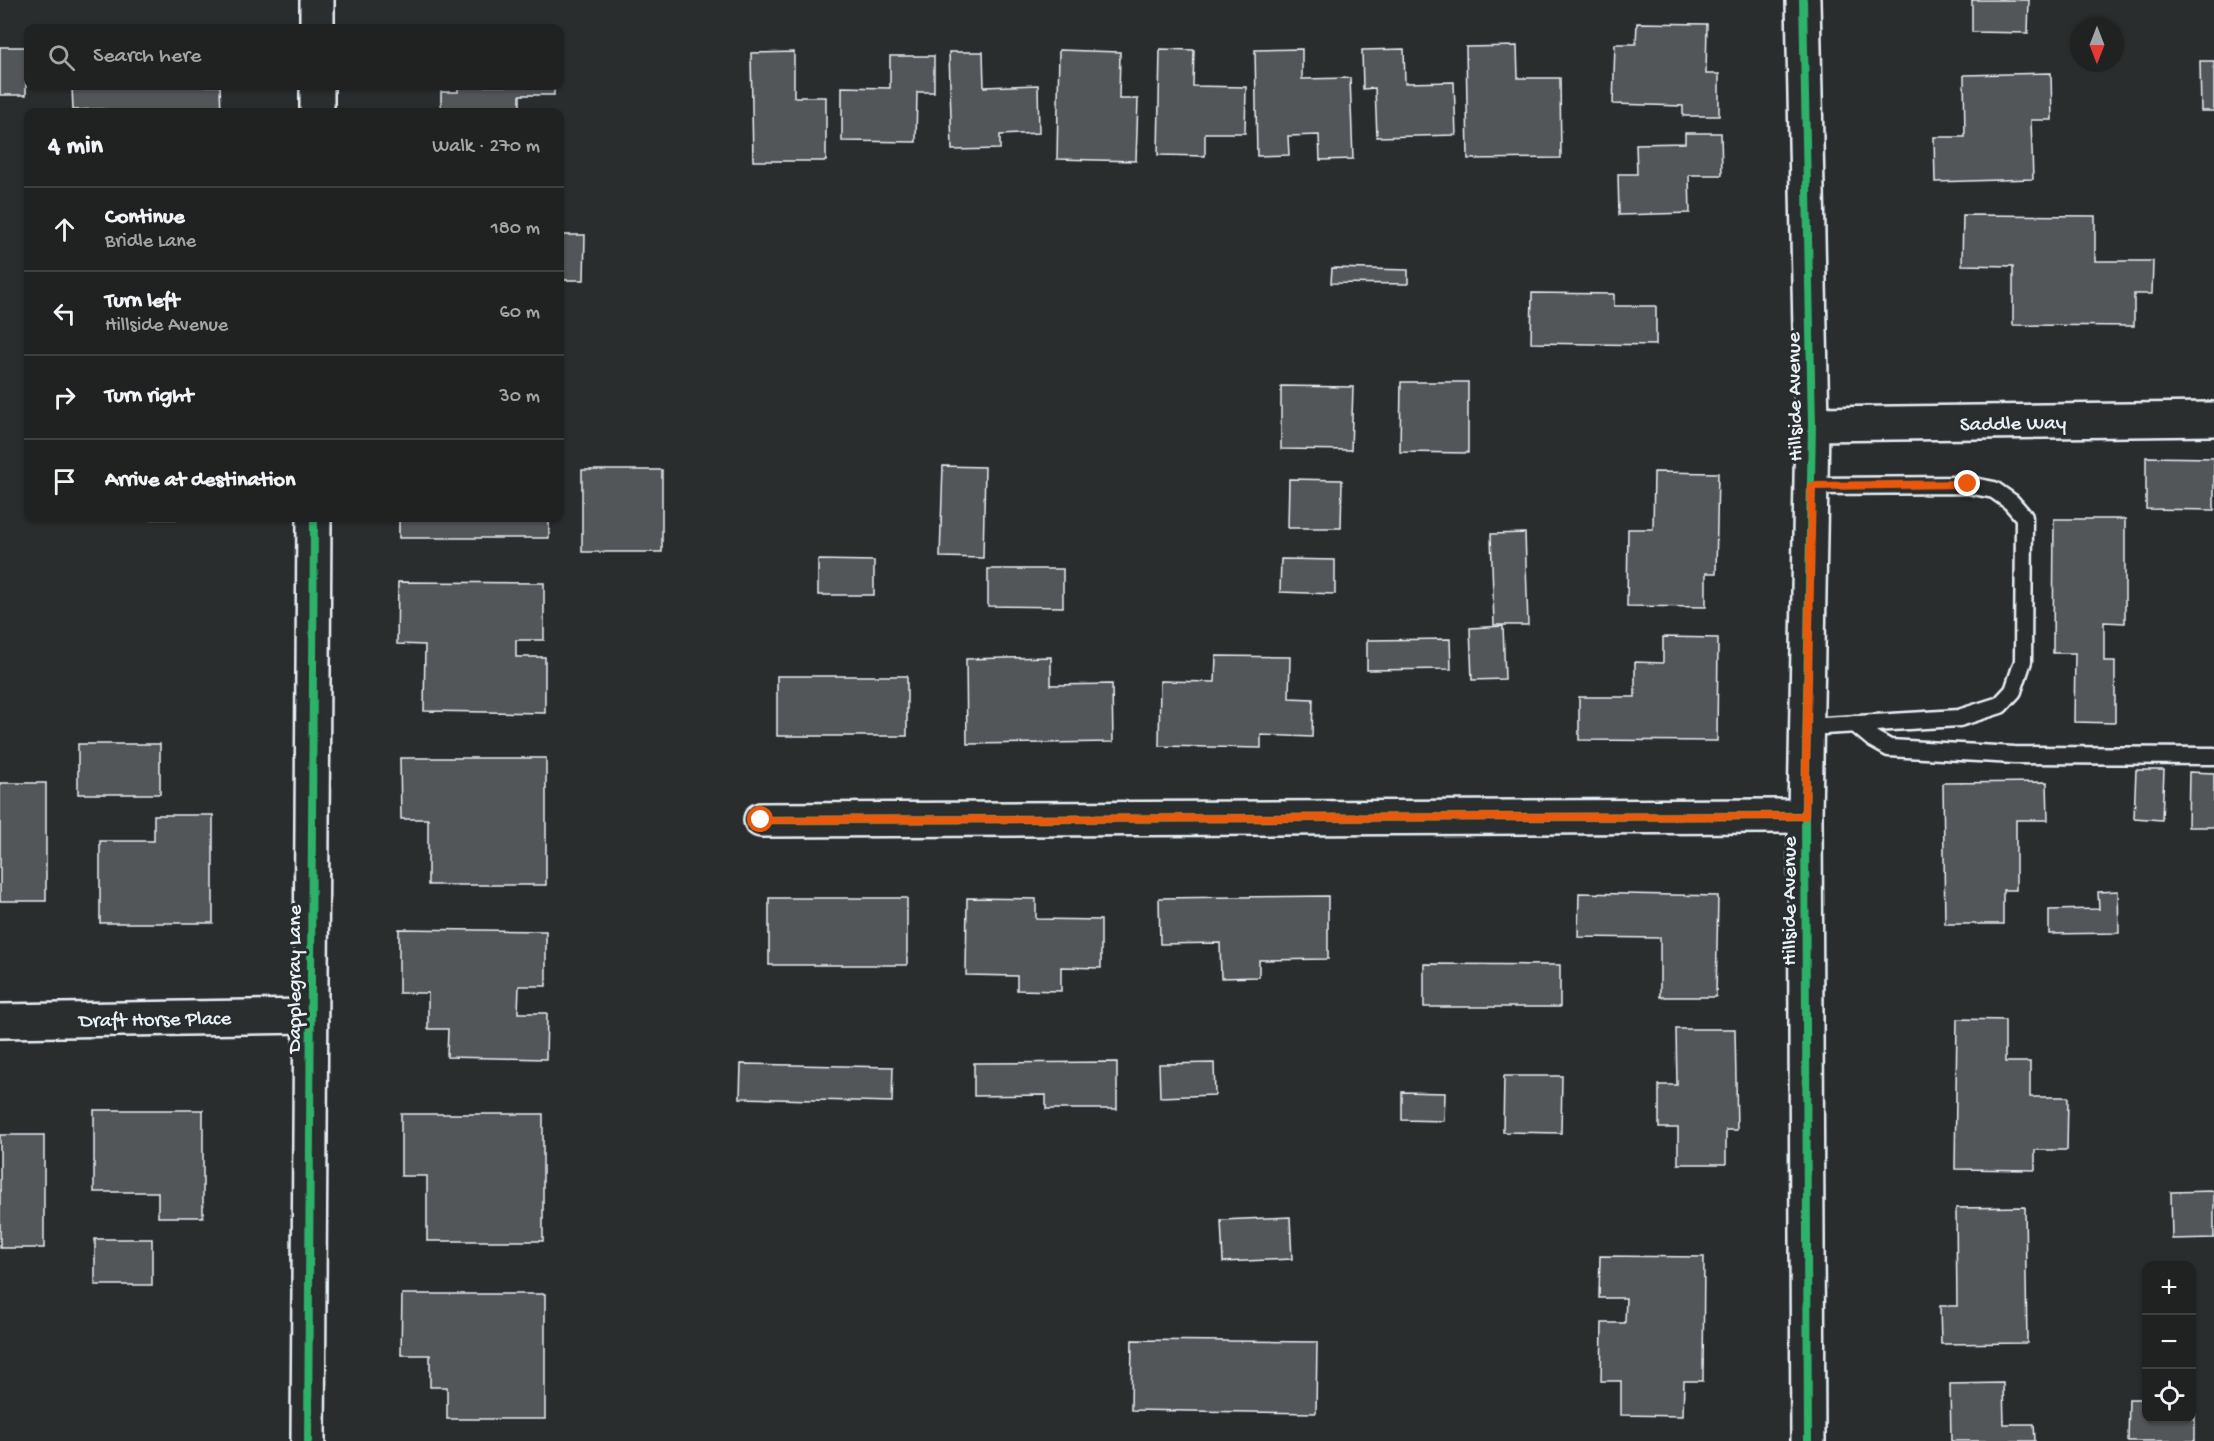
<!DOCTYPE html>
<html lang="en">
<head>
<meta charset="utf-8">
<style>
	body { margin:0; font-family:"Gochi Hand",sans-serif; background:#282a2a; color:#f1f3f6 }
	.controls { position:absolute; right:18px; bottom:18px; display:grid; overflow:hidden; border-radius:12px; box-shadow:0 2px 4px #0004 }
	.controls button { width:54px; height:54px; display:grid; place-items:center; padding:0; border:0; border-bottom:2px solid #3d3f40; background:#202222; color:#f1f3f6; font:30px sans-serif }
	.compass { position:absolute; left:2070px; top:18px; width:54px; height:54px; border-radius:50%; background:#202222; box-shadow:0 2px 4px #0004; rotate:180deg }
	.stop { position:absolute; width:18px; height:18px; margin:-14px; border:4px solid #ea580c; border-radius:50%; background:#fff }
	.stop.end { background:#ea580c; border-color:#fff; box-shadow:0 2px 6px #0008 }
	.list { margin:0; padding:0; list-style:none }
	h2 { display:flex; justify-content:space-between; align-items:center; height:78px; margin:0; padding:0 24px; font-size:26px }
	h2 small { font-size:20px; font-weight:400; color:#a2a4a5 }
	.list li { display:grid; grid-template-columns:39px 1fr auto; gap:18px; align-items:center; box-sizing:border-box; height:84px; padding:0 24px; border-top:2px solid #3d3f40 }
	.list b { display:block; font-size:22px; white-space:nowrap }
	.list p { margin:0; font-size:20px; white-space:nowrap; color:#a2a4a5 }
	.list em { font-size:20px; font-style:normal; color:#a2a4a5 }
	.icon { flex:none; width:33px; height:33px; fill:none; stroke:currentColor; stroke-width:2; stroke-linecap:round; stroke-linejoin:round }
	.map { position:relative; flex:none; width:2214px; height:1441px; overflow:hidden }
	.search { position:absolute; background:#202222; box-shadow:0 2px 4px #0004; left:24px; top:24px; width:540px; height:66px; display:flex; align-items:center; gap:15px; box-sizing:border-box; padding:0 21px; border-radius:12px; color:#a2a4a5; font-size:22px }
	.panel { position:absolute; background:#202222; box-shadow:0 2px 4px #0004; left:24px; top:108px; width:540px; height:414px; border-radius:12px }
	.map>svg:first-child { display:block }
	.building { fill:#535759; stroke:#e8f1f8; stroke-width:1.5 }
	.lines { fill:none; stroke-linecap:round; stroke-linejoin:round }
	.service-casing { stroke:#e8f1f8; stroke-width:21 }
	.minor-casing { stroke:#e8f1f8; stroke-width:38 }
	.service { stroke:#2a2d2e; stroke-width:16 }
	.minor { stroke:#2a2d2e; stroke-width:33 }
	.cycleway-casing { stroke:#2a2d2e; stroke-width:11 }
	.cycleway { stroke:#2db169; stroke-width:8 }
	.route { stroke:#ea580c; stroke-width:8 }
	.labels { text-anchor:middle; stroke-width:6; stroke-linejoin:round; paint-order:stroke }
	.street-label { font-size:21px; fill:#e8f1f8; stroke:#2a2d2e }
</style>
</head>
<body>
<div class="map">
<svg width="2214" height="1441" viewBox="0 0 2214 1441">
	<rect width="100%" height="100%" fill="#2a2d2e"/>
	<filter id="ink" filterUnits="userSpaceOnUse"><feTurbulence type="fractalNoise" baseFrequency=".0167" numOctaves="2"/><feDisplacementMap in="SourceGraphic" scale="12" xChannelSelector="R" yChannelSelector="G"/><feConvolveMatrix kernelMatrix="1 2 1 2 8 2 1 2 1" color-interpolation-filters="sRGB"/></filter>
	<g filter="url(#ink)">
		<g class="building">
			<polygon points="1972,0 2029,0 2028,33 1972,32"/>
			<polygon points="1637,23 1707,24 1706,74 1719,74 1719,116 1683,116 1683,106 1613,104 1615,44 1636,44"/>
			<polygon points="1517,46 1518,78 1560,78 1561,158 1468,159 1466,47"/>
			<rect x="0" y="47" width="26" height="48"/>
			<polygon points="1160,49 1194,50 1193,86 1246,87 1245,133 1205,133 1205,156 1158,155"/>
			<polygon points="1302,49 1302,79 1350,78 1353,159 1320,160 1319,135 1288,136 1289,155 1257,156 1255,50"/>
			<polygon points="1404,49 1405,83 1454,82 1456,135 1377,137 1375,88 1363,89 1362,50"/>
			<polygon points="1059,50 1120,52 1119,99 1138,99 1136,161 1057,159"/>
			<polygon points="794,52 794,97 826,97 826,161 753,161 751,53"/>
			<polygon points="949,52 983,52 984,87 1038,85 1039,133 1000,135 1000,149 952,150"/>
			<polygon points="890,56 934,56 934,92 917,92 916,142 842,141 842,87 890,88"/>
			<polygon points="2200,61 2214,61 2214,111 2201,111"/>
			<polygon points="2051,73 2052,120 2031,120 2033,179 1935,182 1934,137 1965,137 1964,75"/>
			<polygon points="72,86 220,86 221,112 103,112 103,109 73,110"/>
			<polygon points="458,86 554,86 554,95 520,95 520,112 441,112 441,92 458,92"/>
			<polygon points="1685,133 1721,133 1722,175 1689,175 1690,213 1619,215 1618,174 1637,174 1636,144 1685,143"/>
			<polygon points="1963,215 2095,216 2095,261 2153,261 2152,294 2134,294 2134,326 2013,325 2013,266 1962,265"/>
			<polygon points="560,235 585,235 584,280 560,280"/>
			<polygon points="1332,268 1408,270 1408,284 1331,283"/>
			<polygon points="1532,293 1614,294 1614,306 1656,306 1656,345 1531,343"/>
			<polygon points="1401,382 1468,382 1468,453 1400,452"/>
			<polygon points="1281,386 1353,387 1351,450 1281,449"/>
			<polygon points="2146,457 2214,458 2214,510 2146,509"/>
			<polygon points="943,466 985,467 983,558 940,557"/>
			<rect x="582" y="470" width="80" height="82"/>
			<polygon points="1654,472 1718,473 1716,573 1706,573 1706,607 1627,606 1628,529 1653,529"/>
			<polygon points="1289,479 1342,480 1341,528 1288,528"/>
			<rect x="73" y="518" width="117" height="1"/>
			<rect x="399" y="518" width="150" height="20"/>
			<polygon points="2054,519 2125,519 2125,623 2104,622 2104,661 2115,661 2115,723 2074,722 2075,653 2053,653"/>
			<polygon points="1525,533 1528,625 1494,625 1491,534"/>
			<polygon points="1281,559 1335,560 1335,594 1280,592"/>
			<polygon points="818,560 874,561 874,595 818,595"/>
			<polygon points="988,569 1063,569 1063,607 988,606"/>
			<polygon points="398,582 544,583 544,640 516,640 516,657 545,657 545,713 424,711 425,645 397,644"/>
			<polygon points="1503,626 1505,679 1472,680 1470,628"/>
			<polygon points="1663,637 1718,638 1717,741 1579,740 1579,697 1635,697 1635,662 1663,663"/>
			<polygon points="1450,639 1451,669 1367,670 1367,640"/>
			<polygon points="1216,656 1290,657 1289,698 1313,699 1312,737 1261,735 1261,748 1159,746 1160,681 1215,682"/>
			<polygon points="1051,657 1051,685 1112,684 1113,742 967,744 966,659"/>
			<rect x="777" y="676" width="130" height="60"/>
			<rect x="78" y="744" width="82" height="50"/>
			<polygon points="400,758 546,758 546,885 428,885 428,819 401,819"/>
			<polygon points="2136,770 2164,770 2162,820 2134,818"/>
			<polygon points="2189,772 2214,773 2214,827 2188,827"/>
			<polygon points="2047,782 2048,820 2016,820 2016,890 2003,890 2003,924 1945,924 1943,783"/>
			<rect x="0" y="783" width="46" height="118"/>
			<polygon points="154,815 213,815 213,923 100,923 100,841 154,841"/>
			<polygon points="2118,891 2119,933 2049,934 2049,910 2099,909 2098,892"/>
			<polygon points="1579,893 1718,896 1716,997 1660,997 1660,938 1578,937"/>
			<polygon points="1328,896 1328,959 1259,960 1259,977 1221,978 1220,943 1160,944 1159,898"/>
			<rect x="769" y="898" width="138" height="67"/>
			<polygon points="967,898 1036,899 1036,919 1101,920 1101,968 1061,967 1061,991 1017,990 1017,976 966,975"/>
			<polygon points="399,929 546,931 546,986 519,986 518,1013 547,1013 546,1059 447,1057 448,1029 428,1029 428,993 399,993"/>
			<polygon points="1424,964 1560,965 1560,1007 1424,1007"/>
			<polygon points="1957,1019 2005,1020 2005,1062 2030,1062 2030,1097 2068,1097 2067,1150 2035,1150 2035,1170 1955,1169"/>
			<polygon points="1676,1029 1735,1029 1737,1130 1726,1130 1726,1164 1678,1164 1678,1128 1659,1128 1659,1085 1677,1085"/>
			<polygon points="1117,1062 1117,1109 1046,1109 1046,1095 974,1096 974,1063"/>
			<polygon points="1214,1063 1215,1095 1160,1097 1159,1064"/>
			<polygon points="741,1064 893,1067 892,1102 740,1098"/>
			<polygon points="1504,1076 1562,1076 1561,1133 1503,1132"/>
			<polygon points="1402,1092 1445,1093 1444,1121 1402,1120"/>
			<polygon points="94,1110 203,1110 203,1217 158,1217 158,1192 94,1192"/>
			<polygon points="401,1114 543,1114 543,1241 427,1241 427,1176 401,1176"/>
			<rect x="0" y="1135" width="44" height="113"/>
			<polygon points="2214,1191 2214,1238 2172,1239 2171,1192"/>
			<polygon points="2025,1207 2027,1343 1941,1344 1940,1306 1957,1306 1956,1208"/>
			<polygon points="1290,1217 1292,1259 1223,1262 1221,1220"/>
			<rect x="95" y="1239" width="57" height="46"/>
			<polygon points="1600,1256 1704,1257 1703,1381 1684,1381 1683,1416 1621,1415 1621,1381 1601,1381 1602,1323 1625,1323 1626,1298 1599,1298"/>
			<polygon points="402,1294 545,1294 545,1419 447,1419 447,1387 430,1387 430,1355 401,1355"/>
			<polygon points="1132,1340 1317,1342 1316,1413 1131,1410"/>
			<polygon points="2003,1383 2004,1424 2034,1424 2035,1441 1951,1441 1950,1384"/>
			<polygon points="2129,1399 2146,1399 2146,1418 2192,1418 2192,1399 2195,1400 2195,1441 2128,1441"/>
		</g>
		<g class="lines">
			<defs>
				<g id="service">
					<polyline points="1855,724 1873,739 1889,748 2014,755 2214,756"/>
					<polyline points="1807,727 1959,718 2000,705 2013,691 2023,661 2024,517 2011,502 1994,490 1968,485 1812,486"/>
				</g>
				<g id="minor">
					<polyline points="1803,0 1812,424 1805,816 1808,1441"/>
					<polyline points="317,28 317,0"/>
					<polyline points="317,112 317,86"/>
					<polyline points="1812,424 2214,419"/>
					<polyline points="761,820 1805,816"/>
					<polyline points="0,1021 310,1016"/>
					<polyline points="308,1441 314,518"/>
				</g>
			</defs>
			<use href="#service" class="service-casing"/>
			<use href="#minor" class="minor-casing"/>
			<use href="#service" class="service"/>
			<use href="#minor" class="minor"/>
			<defs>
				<g id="cycleway">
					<polyline points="1803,0 1812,424 1805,816 1808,1441"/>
					<polyline points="761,820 1805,816"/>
					<polyline points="308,1441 314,518"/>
				</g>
			</defs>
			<use href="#cycleway" class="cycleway-casing"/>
			<use href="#cycleway" class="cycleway"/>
		</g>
	</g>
	<g class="lines" filter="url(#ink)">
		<polyline class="route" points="761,820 1805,816 1812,486 1968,484"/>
	</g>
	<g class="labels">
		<g class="street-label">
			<text transform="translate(1793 397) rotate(-91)" y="7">Hillside Avenue</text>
			<text transform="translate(2013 422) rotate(-1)" y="7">Saddle Way</text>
			<text transform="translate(1788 901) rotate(-90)" y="7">Hillside Avenue</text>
			<text transform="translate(293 979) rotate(-90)" y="7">Dapplegray Lane</text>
			<text transform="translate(155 1018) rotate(-1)" y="7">Draft Horse Place</text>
		</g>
	</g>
</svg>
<div class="controls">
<button>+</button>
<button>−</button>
<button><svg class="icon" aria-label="locate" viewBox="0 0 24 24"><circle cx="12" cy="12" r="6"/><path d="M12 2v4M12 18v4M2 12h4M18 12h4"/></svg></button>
</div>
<svg class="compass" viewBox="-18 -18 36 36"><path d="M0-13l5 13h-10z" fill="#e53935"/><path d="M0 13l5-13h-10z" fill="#a2a4a5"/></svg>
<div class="stop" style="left:761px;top:820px"></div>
<div class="stop end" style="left:1968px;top:484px"></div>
<div class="search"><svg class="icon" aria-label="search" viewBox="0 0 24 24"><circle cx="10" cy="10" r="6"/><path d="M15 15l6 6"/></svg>Search here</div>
<section class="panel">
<h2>4 min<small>Walk · 270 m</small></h2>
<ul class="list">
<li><svg class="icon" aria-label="ahead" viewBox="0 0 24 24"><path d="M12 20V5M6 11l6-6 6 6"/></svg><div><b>Continue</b><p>Bridle Lane</p></div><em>180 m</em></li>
<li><svg class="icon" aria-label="left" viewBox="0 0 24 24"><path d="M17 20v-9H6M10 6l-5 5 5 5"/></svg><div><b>Turn left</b><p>Hillside Avenue</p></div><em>60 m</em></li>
<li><svg class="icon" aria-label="right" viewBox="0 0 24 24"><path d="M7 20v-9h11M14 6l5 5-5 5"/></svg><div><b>Turn right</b></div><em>30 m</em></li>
<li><svg class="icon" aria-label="arrive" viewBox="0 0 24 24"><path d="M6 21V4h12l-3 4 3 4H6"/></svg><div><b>Arrive at destination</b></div></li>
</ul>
</section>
</div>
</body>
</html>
